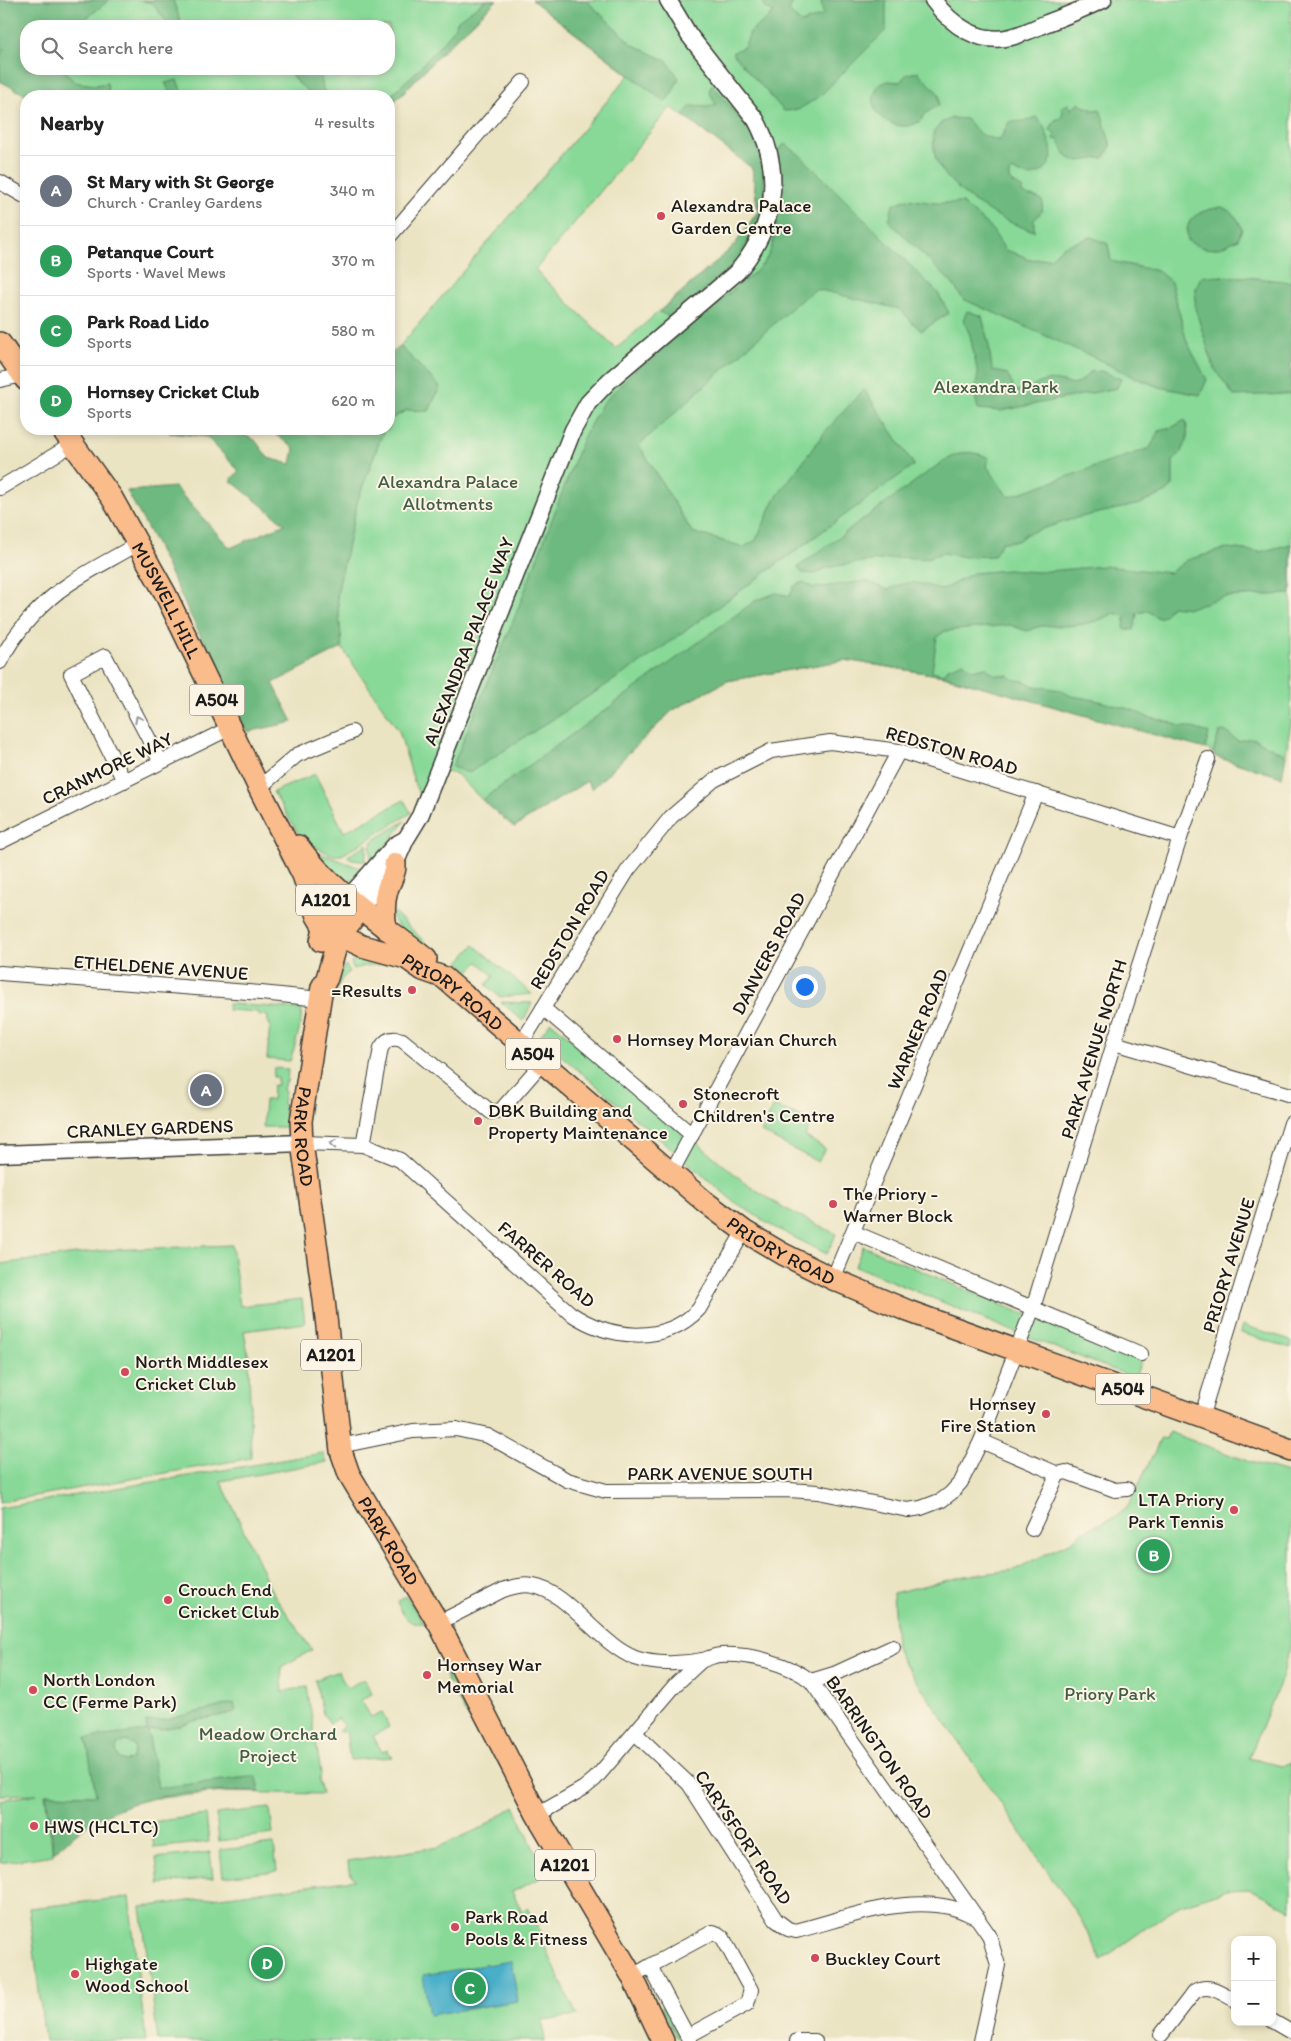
<!DOCTYPE html>
<html lang="en">
<head>
<meta charset="utf-8">
<style>
	body { margin:0; font-family:Itim,sans-serif; background:#f6f6f6; color:#222 }
	.controls { position:absolute; right:15px; bottom:15px; display:grid; overflow:hidden; border-radius:10px; box-shadow:0 2px 8px #0003 }
	.controls button { width:45px; height:45px; display:grid; place-items:center; padding:0; border:0; border-bottom:1px solid #e0e0e0; background:#fff; color:#222; font:25px sans-serif }
	.you { position:absolute; left:804px; top:986px; width:18px; height:18px; margin:-12px; border:4px solid #fff; border-radius:50%; background:#1a73e8; box-shadow:0 0 0 8px #1a73e833 }
	.badge { display:grid; place-items:center; width:32px; height:32px; border-radius:50%; background:#2563eb; color:#fff; font-size:16px; font-weight:700 }
	.pin { position:absolute; translate:-50% -50%; border:2px solid #fff; box-shadow:0 1px 5px #0006 }
	.list { margin:0; padding:0; list-style:none }
	h2 { display:flex; justify-content:space-between; align-items:center; height:65px; margin:0; padding:0 20px; font-size:21px }
	h2 small { font-size:16px; font-weight:400; color:#767676 }
	.list li { display:grid; grid-template-columns:32px 1fr auto; gap:15px; align-items:center; box-sizing:border-box; height:70px; padding:0 20px; border-top:1px solid #e0e0e0 }
	.list b { display:block; font-size:19px; white-space:nowrap }
	.list p { margin:0; font-size:16px; white-space:nowrap; color:#767676 }
	.list em { font-size:16px; font-style:normal; color:#767676 }
	.icon { flex:none; width:28px; height:28px; fill:none; stroke:currentColor; stroke-width:2; stroke-linecap:round; stroke-linejoin:round }
	.map { position:relative; flex:none; width:1291px; height:2041px; overflow:hidden }
	.search { position:absolute; background:#fff; box-shadow:0 2px 8px #0003; left:20px; top:20px; width:375px; height:55px; display:flex; align-items:center; gap:12px; box-sizing:border-box; padding:0 18px; border-radius:20px; color:#767676; font-size:19px }
	.panel { position:absolute; background:#fff; box-shadow:0 2px 8px #0003; left:20px; top:90px; width:375px; height:345px; border-radius:20px }
	.map>svg:first-child { display:block }
	.green { fill:#88d998; stroke:#527a5a; fill-rule:evenodd }
	.forest { fill:#6eb980; stroke:#456a4e; fill-rule:evenodd }
	.water { fill:#4aafc9; stroke:#336672 }
	.lines { fill:none; stroke-linecap:round; stroke-linejoin:round }
	.minor-casing { stroke:#3b3a35; stroke-width:16 }
	.tertiary-casing { stroke:#3b3a35; stroke-width:19 }
	.primary-casing { stroke:#3b3a35; stroke-width:24 }
	.minor { stroke:#fff; stroke-width:14 }
	.tertiary { stroke:#fff; stroke-width:16 }
	.primary { stroke:#fabc8b; stroke-width:21 }
	.oneway { stroke:#999 }
	.poi-dot { fill:#d1495b; stroke:#fcf5e5; stroke-width:2 }
	.labels { text-anchor:middle; stroke-width:4; stroke-linejoin:round; paint-order:stroke }
	.shield { fill:#fcf5e5; stroke:#5f5d58; stroke-width:1 }
	.shield-label { font-size:18px; font-weight:bold; fill:#1c1c1c }
	.poi-label { font-size:19px; fill:#1c1c1c; stroke:#fcf5e5; text-anchor:start }
	.park-label { font-size:19px; fill:#425e47; stroke:#fcf5e5 }
	.street-label { font-size:19px; fill:#1c1c1c; stroke:#fcf5e5 }
</style>
</head>
<body>
<div class="map">
<svg width="1291" height="2041" viewBox="0 0 1291 2041">
	<rect width="100%" height="100%" fill="#fcf5e5"/>
	<filter id="ink" filterUnits="userSpaceOnUse"><feTurbulence type="fractalNoise" baseFrequency=".02" numOctaves="2"/><feDisplacementMap in="SourceGraphic" scale="10" xChannelSelector="R" yChannelSelector="G"/><feConvolveMatrix kernelMatrix="1 2 1 2 8 2 1 2 1" color-interpolation-filters="sRGB"/></filter>
	<filter id="wash" filterUnits="userSpaceOnUse"><feTurbulence type="fractalNoise" baseFrequency=".0096" numOctaves="4" result="noise"/><feDisplacementMap in="SourceGraphic" scale="20" xChannelSelector="R" yChannelSelector="G"/><feGaussianBlur stdDeviation="1.12" result="paint"/><feColorMatrix in="noise" values="0 0 0 0 0 0 0 0 0 0 0 0 0 0 0 0 0 1.4 0 .05"/><feComposite in="paint" operator="in"/></filter>
	<g filter="url(#wash)">
		<rect width="100%" height="100%" fill="#ebe4c3"/>
		<g class="green">
			<path d="M0,0H497L448,46L389,107V96H28L0,81ZM26,26H389V69H26Z"/>
			<path d="M532,0H1291V722L1282,777L1216,757L1210,750L944,676L845,660L727,681L673,710L592,789L587,781L514,827L479,797L457,774L432,767L420,796L415,785L399,731L342,648L337,594L358,499L384,429H389V420L408,410L429,411L439,387L400,346L629,75ZM671,107L752,168L758,211L734,246L616,349L535,270Z"/>
			<polygon points="315,774 344,832 404,800 411,813 342,855 332,855 303,841 273,792"/>
			<polygon points="405,821 373,862 371,861 370,845 374,840"/>
			<polygon points="367,844 365,862 349,858 348,856"/>
			<polygon points="308,849 363,869 355,879 340,879"/>
			<polygon points="394,912 432,949 431,951 401,931 390,913"/>
			<polygon points="474,945 532,994 500,997 486,985 494,976 478,962 469,971 459,962"/>
			<polygon points="366,957 387,960 387,964 366,966 353,969 351,962"/>
			<path d="M346,965L349,972L341,980L330,1004H329C331,988 333,976 346,965Z"/>
			<polygon points="501,1002 532,1003 523,1021"/>
			<path d="M228,1004L302,1009C301,1028 295,1045 290,1061L267,1059L270,1024L268,1023V1016L259,1015L258,1012L228,1010Z"/>
			<polygon points="551,1022 743,1181 780,1206 836,1234 827,1254 770,1225 732,1200 539,1037"/>
			<polygon points="274,1068 288,1069 287,1082 285,1082 283,1090 285,1091 283,1103 287,1124 285,1127 263,1127 265,1100 272,1100 273,1085 277,1085 277,1077 273,1077"/>
			<polygon points="774,1106 811,1122 805,1136 825,1149 818,1162 761,1132"/>
			<polygon points="232,1245 240,1306 302,1299 305,1323 244,1331 249,1359 251,1458 0,1502 0,1264 107,1250"/>
			<polygon points="863,1246 1002,1305 1141,1360 1135,1378 1017,1333 855,1266"/>
			<polygon points="1243,1325 1291,1340 1291,1348 1241,1333"/>
			<polygon points="1169,1432 1247,1461 1291,1474 1291,1643 1282,1678 1249,1758 1282,1766 1291,1762 1291,1910 1249,1889 1227,1890 1182,1905 1167,1913 1101,1960 1081,1920 899,1655 896,1647 893,1593 965,1576 1014,1570 1072,1541 1080,1533 1117,1516 1129,1505 1161,1438 1166,1439"/>
			<polygon points="323,1453 327,1462 221,1481 271,1590 312,1650 281,1667 283,1691 307,1687 321,1773 319,1781 322,1794 223,1792 160,1798 45,1794 53,1855 0,1863 0,1800 37,1794 0,1795 0,1508"/>
			<path d="M406,1596L424,1623C408,1626 403,1615 397,1602Z"/>
			<polygon points="450,1667 477,1720 469,1719 458,1700 460,1695 454,1685 448,1683 446,1676"/>
			<polygon points="338,1671 347,1688 364,1679 372,1694 361,1700 371,1717 382,1712 389,1727 373,1736 382,1752 387,1750 392,1757 350,1760 346,1731 338,1732 344,1725 337,1718 331,1724 323,1714 315,1680"/>
			<polygon points="514,1806 546,1875 512,1892 522,1911 527,1908 541,1932 539,1934 577,2016 542,2020 545,2041 158,2041 141,1907 355,1880 349,1871 348,1861 438,1847 483,1827"/>
			<polygon points="270,1808 273,1834 219,1841 216,1814"/>
			<polygon points="206,1815 209,1842 154,1848 151,1822"/>
			<polygon points="274,1844 277,1871 223,1877 220,1850"/>
			<polygon points="210,1852 213,1878 159,1884 156,1858"/>
			<polygon points="129,1897 146,2041 45,2041 29,1908"/>
			<polygon points="666,2005 681,2036 676,2036 661,2007"/>
		</g>
		<g class="forest">
			<polygon points="0,0 109,0 77,26 26,26 26,69 64,69 74,82 95,85 107,83 109,96 28,96 0,81 0,57 4,49 0,48"/>
			<polygon points="140,0 173,0 182,26 170,26 152,3"/>
			<polygon points="486,0 497,0 448,46 389,107 389,97 419,69 451,33 458,20"/>
			<polygon points="532,0 586,0 632,44 667,61 679,78 672,93 665,102"/>
			<polygon points="763,0 794,0 789,11 801,23 823,15 821,0 886,0 886,30 820,96 798,110 784,111 732,53 745,46 750,32 774,13 765,8"/>
			<polygon points="287,69 343,69 329,69 321,74 323,90 332,96 314,96 298,83"/>
			<path d="M918,72L939,94V105C936,107 932,109 929,111C921,117 923,122 911,125C894,130 869,115 874,96C875,92 877,88 879,85L888,81L900,82L907,74Z"/>
			<polygon points="177,80 182,92 188,96 172,96 165,83"/>
			<polygon points="712,84 752,134 762,157 766,206 738,262 672,318 659,312 734,246 758,211 752,168 682,115 691,106 708,107 716,104 709,91"/>
			<path d="M1080,103L1082,106L1093,109L1090,112L1091,113L1094,110L1100,109L1111,146L1104,158C1080,159 1069,170 1059,140L1054,139L1055,135L1050,130L1055,120L1061,118L1063,112L1061,107L1069,104L1071,109Z"/>
			<path d="M1036,117L1043,125L1051,146L1052,157L1049,164L1043,171L1032,176L1020,174L1012,170L1009,173V180L1023,189L1021,192C1027,198 1037,194 1043,202L1042,211L1034,220V231C1001,222 956,195 938,164C933,156 934,142 933,133L941,123L952,118L966,119L980,134L999,141L1009,122L1026,121Z"/>
			<path d="M785,144L801,156L938,293L949,313L921,331L899,309L816,289L796,304L639,445L692,532L744,547L756,540L775,499L824,433L864,389L914,465L645,660L469,773L452,767L514,619L583,438L602,404L639,366L754,273C758,269 762,265 765,261C782,236 778,182 775,153Z"/>
			<polygon points="907,199 935,203 962,203 991,228 1005,250 1023,256 1028,260 1051,258 1062,247 1091,237 1108,244 1111,261 1158,271 1171,282 1187,342 1207,380 1200,395 1159,387 1136,378 1091,356 963,299 952,283 889,221 893,205"/>
			<path d="M1222,207C1233,212 1238,218 1242,229L1238,239C1217,250 1209,253 1188,241C1182,216 1202,210 1222,207Z"/>
			<polygon points="1202,276 1246,277 1291,282 1291,394 1234,396 1214,368 1195,308 1196,287"/>
			<path d="M967,311L982,316L989,346L992,370L1007,374L1015,390L1026,392C1043,378 1052,378 1073,385L1081,381L1090,372L1101,371L1121,379L1117,388L1000,411L978,409L974,392L978,375L970,335L963,320Z"/>
			<polygon points="400,346 440,387 429,411 407,410 389,420 389,356"/>
			<path d="M1185,420C1191,437 1185,450 1173,461V485L1167,492L1140,504L1076,518L1026,534L1018,541L1002,542L994,556L965,557L943,553L923,559L906,557L855,563L825,568L816,574L802,573L798,567L935,467C956,454 965,447 989,458L987,466L1008,497L1150,448L1159,431L1171,428Z"/>
			<polygon points="174,429 231,429 255,440 268,458 291,464 294,448 268,429 384,429 358,499 337,594 342,648 273,683 293,722 247,732 155,542 127,491 175,487 230,548 285,524 230,480 239,471 207,437 169,433"/>
			<path d="M1291,544V594L1223,597L1189,608L1171,606L1164,616L1158,618L1148,611L1137,613L1134,630L1124,629L1125,616L1114,613C1099,622 1079,626 1061,626C1045,626 1043,624 1027,631L1010,625L945,631L937,637L932,671L944,674L948,668L964,662L972,670L985,667L995,675H1008L1015,680L1024,681L1034,686L1060,690L1071,696L1095,700L1133,710L1147,717L1173,723L1181,727H1189L1209,733L1205,749L944,676L845,660L727,681L673,710L592,789L587,781L514,827L482,800L755,601L776,593L790,596L794,586L803,582L814,588L866,581L888,590C910,578 919,583 942,590L973,573L1008,570L1037,572L1104,566L1170,573L1187,560L1228,548L1260,552Z"/>
			<polygon points="1224,731 1238,741 1252,738 1286,755 1282,777 1216,757 1213,753 1219,732"/>
			<path d="M234,1703L236,1712L190,1722L179,1726L148,1731L158,1788L256,1776L259,1792C209,1791 153,1791 107,1814C87,1823 70,1838 54,1852L46,1794L96,1795L86,1738L147,1731L146,1722L165,1720ZM127,1741L133,1744L135,1750L132,1759L126,1761L119,1759L116,1750L118,1744Z"/>
		</g>
		<polygon class="water" points="511,1961 518,2001 429,2015 423,1975"/>
	</g>
	<g filter="url(#ink)">
		<g class="lines">
			<defs>
				<g id="minor">
					<polyline points="0,182 26,197"/>
					<polyline points="389,237 523,82"/>
					<polyline points="0,380 23,375"/>
					<polyline points="0,488 73,444"/>
					<path d="M0,662C13,634 43,601 69,584C91,569 116,557 139,543"/>
					<polyline points="124,781 71,674 105,656 161,762"/>
					<polyline points="259,788 297,755 352,732"/>
					<polyline points="0,842 230,728"/>
					<polyline points="0,973 261,993 320,999"/>
					<polyline points="543,1008 692,1135"/>
					<polyline points="1114,1043 1291,1095"/>
					<polyline points="521,1044 628,870 671,817 714,780 771,751 830,742 899,751 1180,838"/>
					<path d="M302,1143L363,1145L400,1160L570,1313C609,1339 664,1346 699,1309L744,1231"/>
					<path d="M363,1145L381,1048C386,1039 392,1037 402,1040L491,1112L501,1110L542,1063"/>
					<polyline points="671,1173 899,751"/>
					<polyline points="853,1232 1141,1354"/>
					<polyline points="833,1279 1036,793"/>
					<polyline points="1201,1418 1291,1123"/>
					<polyline points="981,1441 1058,1474 1066,1472 1115,1490 1127,1489"/>
					<polyline points="340,1446 413,1431 456,1429 488,1436 567,1480 606,1491 789,1490 818,1492 908,1510 921,1508 942,1500 951,1493 961,1482 981,1441 1033,1308 1114,1043 1180,838 1208,759"/>
					<polyline points="1032,1529 1058,1474"/>
					<path d="M438,1623L503,1590C513,1587 523,1584 533,1586C567,1591 600,1645 635,1658C655,1665 682,1664 703,1660C709,1658 715,1655 721,1655C748,1653 790,1664 811,1681L989,1935L998,1965L981,2041"/>
					<polyline points="811,1681 834,1674 893,1647"/>
					<path d="M635,1733L689,1784L776,1920L788,1929L796,1931C843,1919 900,1896 949,1907C959,1909 968,1914 978,1918"/>
					<polyline points="537,1815 584,1788 595,1779 676,1684 702,1660"/>
					<polyline points="650,1966 713,1932 718,1934 723,1938 751,1990 747,2004 688,2036"/>
					<polyline points="632,1976 650,1966 690,2041"/>
					<polyline points="1272,2021 1291,2032"/>
					<path d="M1161,2035L1195,1991C1210,1983 1221,1993 1235,2000"/>
					<polyline points="797,2041 815,2041"/>
				</g>
				<g id="tertiary">
					<path d="M933,0C951,25 979,45 1011,37C1023,34 1035,28 1047,23C1066,16 1085,8 1103,0"/>
					<polyline points="348,898 395,845 404,840"/>
					<path d="M361,909L390,867L395,864L406,839L420,816L573,430L588,403L610,380L737,272C775,228 784,172 756,120L689,35L668,0"/>
					<polyline points="0,1154 302,1143"/>
				</g>
				<g id="primary">
					<polyline points="0,343 26,380"/>
					<path id="s1" d="M62,429L112,498L165,593L259,788L303,875L317,916L324,928L362,946L406,958L423,970L443,977L705,1202L744,1231L783,1254L833,1279L908,1311L1291,1450"/>
					<path d="M298,846C332,892 382,924 426,959"/>
					<path id="s2" d="M361,909L339,936L327,978L322,987L301,1121L302,1143L324,1300L341,1451L349,1474L440,1626L537,1815L632,1976L663,2041"/>
					<path d="M386,929C384,916 383,904 387,891C389,882 396,874 395,864"/>
					<polyline points="321,941 324,928 348,898"/>
				</g>
			</defs>
			<use href="#minor" class="minor-casing"/>
			<use href="#tertiary" class="tertiary-casing"/>
			<use href="#primary" class="primary-casing"/>
			<use href="#minor" class="minor"/>
			<use href="#tertiary" class="tertiary"/>
			<use href="#primary" class="primary"/>
		</g>
		<defs><path id="oneway-chevron" d="M-2-3.5L2.5 0L-2 3.5" fill="none" stroke-width="1.6" stroke-linecap="round" stroke-linejoin="round" transform="scale(1.25)"/></defs>
		<g class="oneway">
			<use href="#oneway-chevron" transform="translate(138 719) rotate(-118)"/>
			<use href="#oneway-chevron" transform="translate(333 1144) rotate(-177)"/>
		</g>
	</g>
	<g class="poi-dot">
		<circle cx="661" cy="216" r="5"/>
		<circle cx="412" cy="990" r="5"/>
		<circle cx="617" cy="1039" r="5"/>
		<circle cx="683" cy="1104" r="5"/>
		<circle cx="478" cy="1121" r="5"/>
		<circle cx="833" cy="1204" r="5"/>
		<circle cx="125" cy="1372" r="5"/>
		<circle cx="1046" cy="1414" r="5"/>
		<circle cx="1234" cy="1510" r="5"/>
		<circle cx="168" cy="1600" r="5"/>
		<circle cx="427" cy="1675" r="5"/>
		<circle cx="33" cy="1690" r="5"/>
		<circle cx="34" cy="1826" r="5"/>
		<circle cx="455" cy="1927" r="5"/>
		<circle cx="815" cy="1958" r="5"/>
		<circle cx="75" cy="1974" r="5"/>
	</g>
	<g class="labels">
		<g class="shield">
			<rect x="189.5" y="684.5" width="55" height="31" rx="4"/>
			<rect x="296" y="884.5" width="60" height="31" rx="4"/>
			<rect x="505.5" y="1038.5" width="55" height="31" rx="4"/>
			<rect x="301" y="1339.5" width="60" height="31" rx="4"/>
			<rect x="1095.5" y="1373.5" width="55" height="31" rx="4"/>
			<rect x="535" y="1849.5" width="60" height="31" rx="4"/>
		</g>
		<g class="shield-label">
			<text x="217" y="706">A504</text>
			<text x="326" y="906">A1201</text>
			<text x="533" y="1060">A504</text>
			<text x="331" y="1361">A1201</text>
			<text x="1123" y="1395">A504</text>
			<text x="565" y="1871">A1201</text>
		</g>
		<g class="poi-label">
			<text x="671" y="212">Alexandra Palace<tspan x="671" dy="22">Garden Centre</tspan></text>
			<text x="402" y="997" text-anchor="end">=Results</text>
			<text x="627" y="1046">Hornsey Moravian Church</text>
			<text x="693" y="1100">Stonecroft<tspan x="693" dy="22">Children's Centre</tspan></text>
			<text x="488" y="1117">DBK Building and<tspan x="488" dy="22">Property Maintenance</tspan></text>
			<text x="843" y="1200">The Priory -<tspan x="843" dy="22">Warner Block</tspan></text>
			<text x="135" y="1368">North Middlesex<tspan x="135" dy="22">Cricket Club</tspan></text>
			<text x="1036" y="1410" text-anchor="end">Hornsey<tspan x="1036" dy="22">Fire Station</tspan></text>
			<text x="1224" y="1506" text-anchor="end">LTA Priory<tspan x="1224" dy="22">Park Tennis</tspan></text>
			<text x="178" y="1596">Crouch End<tspan x="178" dy="22">Cricket Club</tspan></text>
			<text x="437" y="1671">Hornsey War<tspan x="437" dy="22">Memorial</tspan></text>
			<text x="43" y="1686">North London<tspan x="43" dy="22">CC (Ferme Park)</tspan></text>
			<text x="44" y="1833">HWS (HCLTC)</text>
			<text x="465" y="1923">Park Road<tspan x="465" dy="22">Pools &amp; Fitness</tspan></text>
			<text x="825" y="1965">Buckley Court</text>
			<text x="85" y="1970">Highgate<tspan x="85" dy="22">Wood School</tspan></text>
		</g>
		<g class="park-label">
			<text x="996" y="393">Alexandra Park</text>
			<text x="448" y="488">Alexandra Palace<tspan x="448" dy="22">Allotments</tspan></text>
			<text x="1110" y="1700">Priory Park</text>
			<text x="268" y="1740">Meadow Orchard<tspan x="268" dy="22">Project</tspan></text>
		</g>
		<g class="street-label">
			<text dy="7" stroke="none"><textPath href="#s1" startOffset="201">MUSWELL HILL</textPath></text>
			<text transform="translate(468 641) rotate(-69)" y="7">ALEXANDRA PALACE WAY</text>
			<text transform="translate(952 750) rotate(16)" y="7">REDSTON ROAD</text>
			<text transform="translate(107 768) rotate(-26)" y="7">CRANMORE WAY</text>
			<text transform="translate(569 929) rotate(-59)" y="7">REDSTON ROAD</text>
			<text transform="translate(768 953) rotate(-62)" y="7">DANVERS ROAD</text>
			<text transform="translate(161 967) rotate(4)" y="7">ETHELDENE AVENUE</text>
			<text dy="7" stroke="none"><textPath href="#s1" startOffset="711">PRIORY ROAD</textPath></text>
			<text transform="translate(917 1029) rotate(-67)" y="7">WARNER ROAD</text>
			<text transform="translate(1093 1049) rotate(-73)" y="7">PARK AVENUE NORTH</text>
			<text transform="translate(150 1128) rotate(-2)" y="7">CRANLEY GARDENS</text>
			<text dy="7" stroke="none"><textPath href="#s2" startOffset="240">PARK ROAD</textPath></text>
			<text dy="7" stroke="none"><textPath href="#s1" startOffset="1131">PRIORY ROAD</textPath></text>
			<text transform="translate(547 1264) rotate(41)" y="7">FARRER ROAD</text>
			<text transform="translate(1228 1265) rotate(-73)" y="7">PRIORY AVENUE</text>
			<text x="720" y="1480">PARK AVENUE SOUTH</text>
			<text dy="7" stroke="none"><textPath href="#s2" startOffset="659">PARK ROAD</textPath></text>
			<text transform="translate(880 1747) rotate(55)" y="7">BARRINGTON ROAD</text>
			<text transform="translate(744 1837) rotate(56)" y="7">CARYSFORT ROAD</text>
		</g>
	</g>
</svg>
<div class="controls">
<button>+</button>
<button>−</button>
</div>
<div class="you"></div>
<div class="pin badge" style="left:206px;top:1090px;background:#6b7280">A</div>
<div class="pin badge" style="left:1154px;top:1555px;background:#2e9e5b">B</div>
<div class="pin badge" style="left:470px;top:1988px;background:#2e9e5b">C</div>
<div class="pin badge" style="left:267px;top:1963px;background:#2e9e5b">D</div>
<div class="search"><svg class="icon" aria-label="search" viewBox="0 0 24 24"><circle cx="10" cy="10" r="6"/><path d="M15 15l6 6"/></svg>Search here</div>
<section class="panel">
<h2>Nearby<small>4 results</small></h2>
<ul class="list">
<li><span class="badge" style="background:#6b7280">A</span><div><b>St Mary with St George</b><p>Church · Cranley Gardens</p></div><em>340 m</em></li>
<li><span class="badge" style="background:#2e9e5b">B</span><div><b>Petanque Court</b><p>Sports · Wavel Mews</p></div><em>370 m</em></li>
<li><span class="badge" style="background:#2e9e5b">C</span><div><b>Park Road Lido</b><p>Sports</p></div><em>580 m</em></li>
<li><span class="badge" style="background:#2e9e5b">D</span><div><b>Hornsey Cricket Club</b><p>Sports</p></div><em>620 m</em></li>
</ul>
</section>
</div>
</body>
</html>
